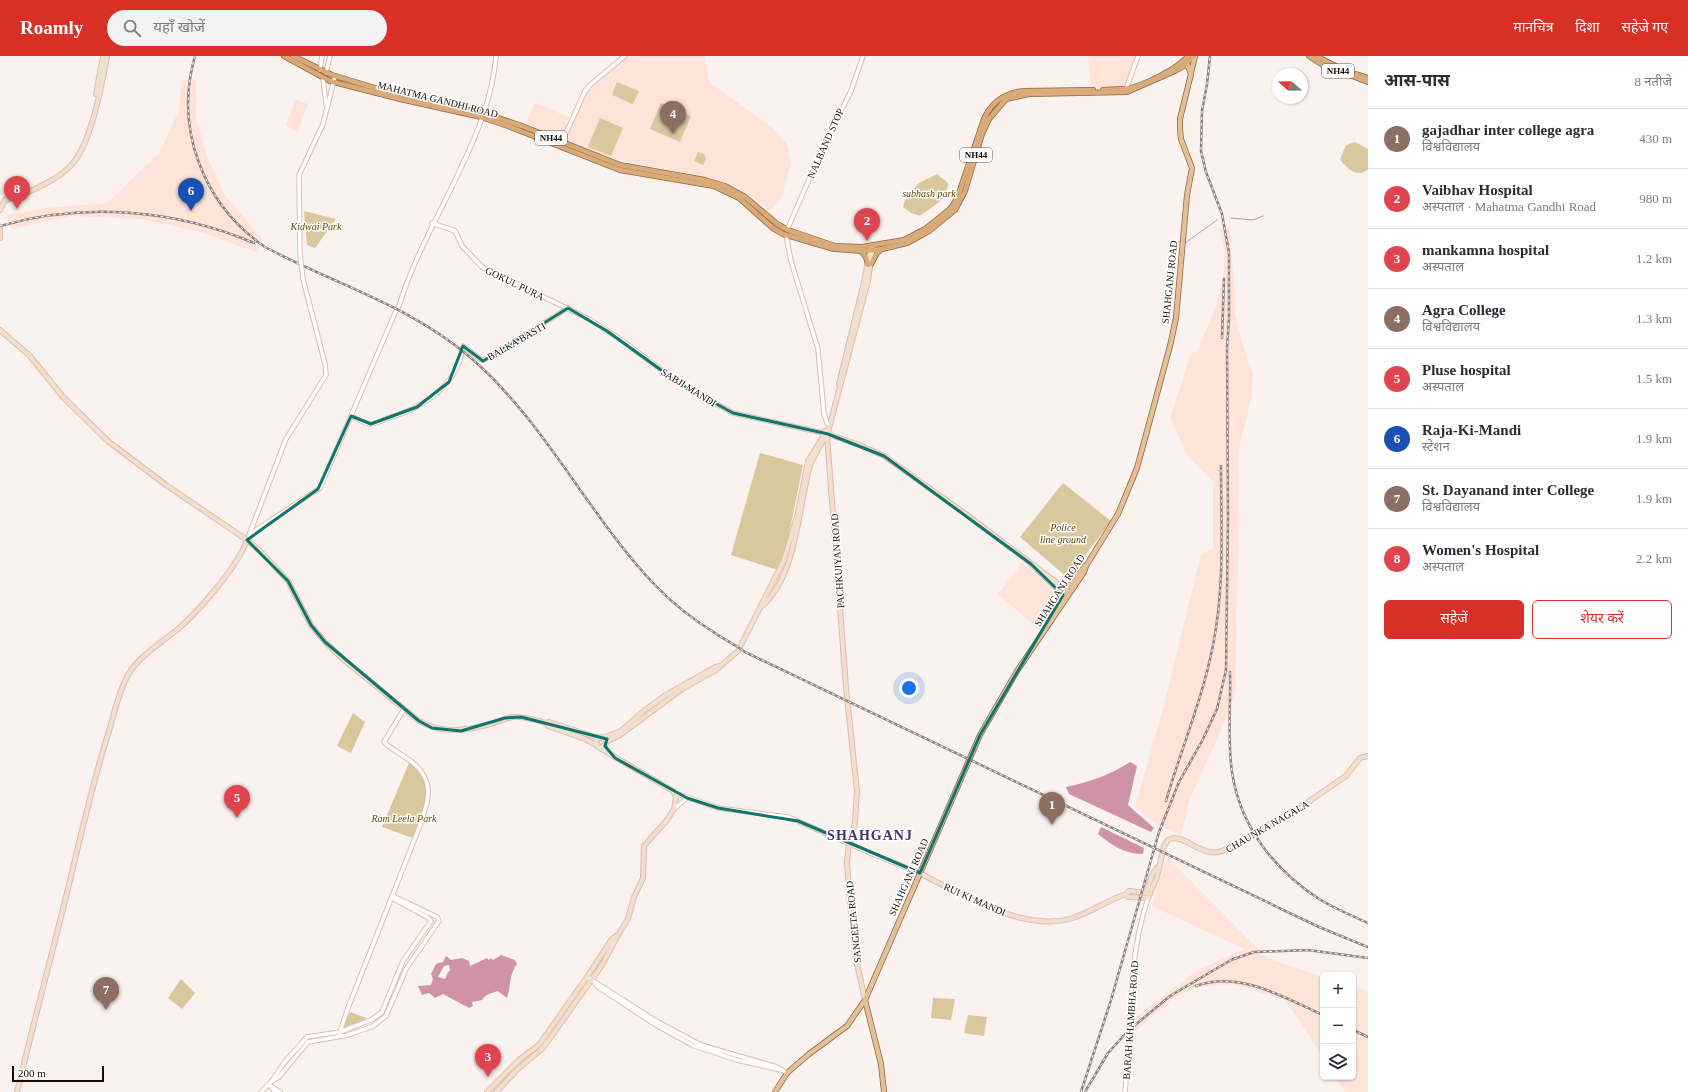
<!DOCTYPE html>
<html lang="hi">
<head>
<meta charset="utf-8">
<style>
	body { margin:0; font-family:"Times New Roman","Noto Sans Devanagari",serif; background:#f2f2f3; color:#2b2b33 }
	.controls { position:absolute; right:12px; bottom:12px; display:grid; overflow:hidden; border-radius:6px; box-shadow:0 1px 3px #0004 }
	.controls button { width:36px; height:36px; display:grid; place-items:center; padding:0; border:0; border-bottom:1px solid #e1e1e2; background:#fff; color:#2b2b33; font:20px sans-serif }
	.compass { position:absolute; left:1272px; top:12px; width:36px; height:36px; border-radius:50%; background:#fff; box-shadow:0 1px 3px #0004; rotate:290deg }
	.scale { position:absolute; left:12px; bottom:10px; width:92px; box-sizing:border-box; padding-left:4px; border:2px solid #180d08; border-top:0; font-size:11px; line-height:14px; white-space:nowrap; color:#180d08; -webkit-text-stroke:3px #fff; paint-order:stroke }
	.you { position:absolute; left:909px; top:632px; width:14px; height:14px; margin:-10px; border:3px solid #fff; border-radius:50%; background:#1a73e8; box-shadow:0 0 0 6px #1a73e833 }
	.badge { display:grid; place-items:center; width:26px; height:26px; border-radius:50%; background:#d93025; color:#fff; font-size:13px; font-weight:700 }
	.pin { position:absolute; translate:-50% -33px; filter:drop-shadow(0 1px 2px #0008) }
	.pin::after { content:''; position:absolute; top:21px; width:14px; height:12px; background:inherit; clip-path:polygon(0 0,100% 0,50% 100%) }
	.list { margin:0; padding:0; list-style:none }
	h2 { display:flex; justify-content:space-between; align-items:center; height:52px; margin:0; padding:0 16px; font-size:17px }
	h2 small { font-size:13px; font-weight:400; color:#7c7c81 }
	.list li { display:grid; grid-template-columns:26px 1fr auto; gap:12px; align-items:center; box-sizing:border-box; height:60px; padding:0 16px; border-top:1px solid #e1e1e2 }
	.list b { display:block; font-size:15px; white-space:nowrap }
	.list p { margin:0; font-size:13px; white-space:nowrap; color:#7c7c81 }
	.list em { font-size:13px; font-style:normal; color:#7c7c81 }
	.actions { display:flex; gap:8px; padding:12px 16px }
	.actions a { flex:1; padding:9px 0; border:1px solid #d93025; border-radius:6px; text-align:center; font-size:14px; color:#d93025 }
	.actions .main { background:#d93025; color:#fff }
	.icon { flex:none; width:22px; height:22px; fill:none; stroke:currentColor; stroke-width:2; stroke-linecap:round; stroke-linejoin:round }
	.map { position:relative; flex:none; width:1368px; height:1036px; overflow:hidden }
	header { display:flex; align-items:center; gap:24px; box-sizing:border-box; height:56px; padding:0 20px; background:#d93025; color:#fff }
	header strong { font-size:19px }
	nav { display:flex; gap:22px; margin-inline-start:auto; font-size:14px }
	.search { width:280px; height:36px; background:#f2f2f3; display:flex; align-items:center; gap:10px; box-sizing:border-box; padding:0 14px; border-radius:22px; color:#7c7c81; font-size:15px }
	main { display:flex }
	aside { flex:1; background:#fff }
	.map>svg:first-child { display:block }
	.built { fill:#fee3d9 }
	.green { fill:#d9c79d }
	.water { fill:#cf93a7; fill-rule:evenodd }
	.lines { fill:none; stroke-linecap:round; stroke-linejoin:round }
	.stream { stroke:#cf93a7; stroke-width:1 }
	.tertiary-casing { stroke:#dfbcae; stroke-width:5.5 }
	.secondary-casing { stroke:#dfbcae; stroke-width:6 }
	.primary-casing { stroke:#90663d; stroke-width:6 }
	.trunk-casing { stroke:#90663d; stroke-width:6 }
	.tertiary { stroke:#fff; stroke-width:3.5 }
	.secondary { stroke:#f1e0cd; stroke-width:4 }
	.primary { stroke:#e3c09b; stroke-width:4.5 }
	.trunk { stroke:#daab7a; stroke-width:4.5 }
	.rail-casing { stroke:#8b827e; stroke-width:2.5 }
	.rail { stroke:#fff; stroke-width:1; stroke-dasharray:3; stroke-linecap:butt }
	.tertiary-bridge-casing { stroke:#dfbcae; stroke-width:5.5; stroke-linecap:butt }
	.tertiary-bridge { stroke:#fff; stroke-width:3.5 }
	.marked { fill:none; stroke:#0f766e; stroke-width:3; stroke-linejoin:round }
	.labels { text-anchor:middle; stroke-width:3; stroke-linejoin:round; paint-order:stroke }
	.shield { fill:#fff; stroke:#5d5652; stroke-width:1 }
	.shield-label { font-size:9px; font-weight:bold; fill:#180d08 }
	.street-label { font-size:10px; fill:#180d08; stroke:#fff }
	.park-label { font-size:10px; font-style:italic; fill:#604800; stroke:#fff }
	.district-label { font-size:14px; font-weight:bold; letter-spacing:1px; fill:#3f336f; stroke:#fff }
</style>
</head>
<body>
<header>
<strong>Roamly</strong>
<div class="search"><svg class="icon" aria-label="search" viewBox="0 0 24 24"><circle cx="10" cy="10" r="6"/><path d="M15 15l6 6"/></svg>यहाँ खोजें</div>
<nav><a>मानचित्र</a><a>दिशा</a><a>सहेजे गए</a></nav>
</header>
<main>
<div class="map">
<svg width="1368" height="1036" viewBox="0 0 1368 1036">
	<rect width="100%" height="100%" fill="#faf2ef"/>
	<g class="built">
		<polygon points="630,0 705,0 709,26 773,72 787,88 791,107 781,143 770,155 740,131 704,121 606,101 565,84 588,35 607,16"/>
		<polygon points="1088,0 1139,0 1125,31 1091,31"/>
		<polygon points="182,23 196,24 197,66 208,103 225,139 261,182 256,196 197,175 140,163 71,160 11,173 7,159 46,152 107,147 160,96 178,56"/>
		<polygon points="296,44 308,48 298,76 285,70"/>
		<polygon points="535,47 569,61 560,83 526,67"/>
		<polygon points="1229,170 1234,222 1235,259 1244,293 1253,317 1251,344 1238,396 1239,464 1235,636 1222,672 1189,745 1181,779 1157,769 1135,751 1162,657 1201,498 1213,493 1213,426 1188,401 1170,362 1191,297 1197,296 1217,248 1224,216 1224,195 1220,173"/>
		<polygon points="1022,507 1059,538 1038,573 998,538"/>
		<polygon points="1167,801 1267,902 1323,921 1323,1002 1298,962 1284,944 1233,928 1194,932 1171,944 1132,978 1136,961 1196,915 1244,893 1152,850"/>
		<polygon points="1353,931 1368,935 1368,1036 1345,1036 1335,1021 1353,1021"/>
	</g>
	<g class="green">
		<polygon points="617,26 639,35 633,48 612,39"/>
		<polygon points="661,47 691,60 680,86 650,73"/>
		<polygon points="600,62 623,72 611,100 588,91"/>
		<path d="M1355,86L1368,93V113C1358,123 1346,112 1340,103L1346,89Z"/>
		<polygon points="698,96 704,98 706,103 703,109 694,105"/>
		<path d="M937,118L948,127C948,144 933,150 920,160L911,157L903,151L905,144L919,127Z"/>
		<polygon points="304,155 336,163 315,192 307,189"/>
		<polygon points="760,397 803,409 787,488 778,514 731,499"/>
		<polygon points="1063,427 1111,465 1068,522 1020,481"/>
		<polygon points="353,657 365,666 351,697 337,690"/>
		<path d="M409,707C441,728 424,754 413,782L382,771Z"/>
		<polygon points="181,923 195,937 182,953 168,942"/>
		<polygon points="933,942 955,943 951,964 931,962"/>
		<polygon points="350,956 369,963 342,974"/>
		<polygon points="968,959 987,961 984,980 964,977"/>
	</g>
	<g class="water">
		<path d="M1130,706L1137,710L1128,749L1154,772L1151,776L1069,738L1066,731C1090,726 1110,719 1130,706Z"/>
		<path d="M1101,771L1144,792L1143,798C1124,798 1113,790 1098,778Z"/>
		<path d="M501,899L515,904L517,908C509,918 511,930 507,942L498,935C491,937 486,938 482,944L472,946L473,950L469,952L443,938L435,942L429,937L422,939L418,930L431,929L433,923L431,918L436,908L443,906L446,900L451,904L462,902L469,905L470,910L487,902L489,904L491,902L493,904ZM449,909L450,915L448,916L445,923L438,921L444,910Z"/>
	</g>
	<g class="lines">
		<g class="stream">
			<polyline points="1231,162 1253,164 1263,160"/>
			<polyline points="1173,185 1180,186"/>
			<polyline points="1185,187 1217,164"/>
		</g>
		<defs>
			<g id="tertiary">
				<polyline points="320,14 322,0"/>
				<polyline points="326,17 330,0"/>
				<polyline points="323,22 326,48"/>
				<polyline points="1126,33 1138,0"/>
				<polyline points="562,86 585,35 591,28 625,0"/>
				<polyline points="432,167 455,175 462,190 482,211 589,263 620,283 675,324 708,343 733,357 823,377"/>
				<polyline points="787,174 825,87 851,35 863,0"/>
				<polyline points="786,179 791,205 818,293 824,358 827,367 830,369"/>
				<polyline points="300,198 299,119 323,68 335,20"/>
				<path d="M351,360C356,362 365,368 371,368C376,368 383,364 388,362C424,352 458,329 463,290L480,303L484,304L568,252"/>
				<polyline points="249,479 286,383 326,319 325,308 303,223"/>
				<path d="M247,484L256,474L320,432L395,257L399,250C424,167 489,86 496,0"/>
				<polyline points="675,737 718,752 788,761 798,765 870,797 920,817"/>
				<polyline points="674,753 687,742"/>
				<polyline points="587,921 658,966 701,989 777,1011 787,1017"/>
				<polyline points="595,927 598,931 656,969 694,990 737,1004 781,1014"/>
				<path d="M341,980L340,976L348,952L419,772C428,745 437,727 412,706C403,699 392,694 384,686L404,653"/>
				<polyline points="272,1025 284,1007 307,981 340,976 373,963 382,956 403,905 431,865 427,861 392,842"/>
				<polyline points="269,1028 275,1036"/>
				<polyline points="272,1031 280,1036"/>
				<polyline points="261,1036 272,1025 279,1021 308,986 348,979 373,970 386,960 406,913 439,865 437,861 393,840"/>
				<path d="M1125,1036C1131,971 1127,905 1148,842"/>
			</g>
			<g id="secondary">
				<polyline points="96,38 103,0"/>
				<path d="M0,154L5,144C26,138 60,124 74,106C92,83 102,28 107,0"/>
				<polyline points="0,173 0,182"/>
				<path d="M0,274L29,299L63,341L109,386L166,429L247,484L261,496L288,525L311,569L325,586L345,605L419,665C442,678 465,675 490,668C498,666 505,662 513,661C523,660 536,664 546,667L549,666L599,682"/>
				<polyline points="839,328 864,226 871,190"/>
				<circle cx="826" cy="377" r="2.5"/>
				<polyline points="828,376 868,225 873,189"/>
				<polyline points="828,378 862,390 884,400 967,459 1069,536"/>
				<polyline points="827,379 846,632 857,735 855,767 849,788 847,806 850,849 856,903 865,944"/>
				<polyline points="1031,508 1065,540"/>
				<path d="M761,551C797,521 798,452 810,410C814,399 820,390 826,380"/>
				<polyline points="546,667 548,670 585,683 596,689"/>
				<polyline points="602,682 621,675 645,654 666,639 715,611 720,610"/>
				<polyline points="606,686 620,679 682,633 716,614 738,595 784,504 798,457 808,405 824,379"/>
				<path d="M920,817C961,839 1025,877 1073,862C1091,856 1108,844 1126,838L1129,835L1146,837L1152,819L1157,812"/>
				<path d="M1126,838L1128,841L1148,842L1157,821L1164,790L1168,784C1183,775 1201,803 1222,795L1308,746L1346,720L1360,702L1368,700"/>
				<path d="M17,1036C35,961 55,887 73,812C84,765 95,718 110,672C115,654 119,635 128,619C139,600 161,587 178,573C199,555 238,510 247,484"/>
				<polyline points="487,1036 519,1004 539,989 587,921 612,883 618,879"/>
				<polyline points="496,1036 519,1012 543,992 602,909 618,879 628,863 634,841 643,822 644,790 667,764 674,753 676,741 673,735 598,691 596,684 601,681 605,684 606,688 600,692"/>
			</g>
			<g id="primary">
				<polyline points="1191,17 1195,0"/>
				<polyline points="1050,564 1066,534 1085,510"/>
				<polyline points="865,944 881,1008 884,1036"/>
				<polyline points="775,1036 787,1017 809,998 847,970 865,944 980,679 1017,615 1084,516 1086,510 1118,458 1137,412 1170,290 1176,262 1187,139 1192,112 1181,83 1180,73 1180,63 1191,18 1186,5"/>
			</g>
			<g id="trunk">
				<polyline points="284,0 330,25 400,43 481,61 508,70 620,114 714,130 739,142 774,173 783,178 834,193 864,195 882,193 907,187 929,175 955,154 965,135 982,78 989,63 1006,43 1029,38 1127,36 1175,15 1184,10 1193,0"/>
				<path d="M293,0L332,19L395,38L483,57L522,70L620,109L705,124L725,130L745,141L776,167L788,174L835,190L862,191L904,184L925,173L939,162L951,152L957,143L984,63C992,45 1005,37 1024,35L1093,34"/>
				<polyline points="1309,0 1323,9 1368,26"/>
				<polyline points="1316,0 1343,14 1368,22"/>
				<path d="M1103,34C1110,33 1117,34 1125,33C1141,31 1178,13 1188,0"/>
				<polyline points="860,194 866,201 868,209"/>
				<polyline points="871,208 877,197 882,193"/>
			</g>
		</defs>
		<use href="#tertiary" class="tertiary-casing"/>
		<use href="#secondary" class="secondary-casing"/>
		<use href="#primary" class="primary-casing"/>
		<use href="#trunk" class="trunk-casing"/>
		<use href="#tertiary" class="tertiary"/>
		<use href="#secondary" class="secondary"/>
		<use href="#primary" class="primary"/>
		<use href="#trunk" class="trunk"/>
		<defs>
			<g id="rail">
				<path d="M195,0C174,73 203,148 265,191C336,229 408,248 471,302C545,366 588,459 655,529C672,547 694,564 715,577C725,584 736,589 745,596L1319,871L1368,891"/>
				<path d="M0,170C84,146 174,153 254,187"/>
				<polyline points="1222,282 1224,223"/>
				<path d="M1230,616C1231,649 1227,683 1232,716C1240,770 1274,814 1319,843C1334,852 1352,860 1368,867"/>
				<path d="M1166,745C1181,693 1203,642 1213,589C1225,530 1221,469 1221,410"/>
				<path d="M1196,930C1239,914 1285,942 1323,959"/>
				<polyline points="1353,974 1368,981"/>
				<polyline points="1081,1036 1111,944 1159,776 1179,726 1202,685 1217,653 1226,614 1228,460 1227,292 1229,262 1229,197 1222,158 1206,116 1201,95 1202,55 1207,28 1210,0"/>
				<polyline points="1085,1036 1108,997 1128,975 1170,940 1231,904 1254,896 1308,894 1368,902"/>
			</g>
		</defs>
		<use href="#rail" class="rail-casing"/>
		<use href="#rail" class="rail"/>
		<defs>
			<polyline id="tertiary-bridge" points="300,198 303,223"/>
		</defs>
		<use href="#tertiary-bridge" class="tertiary-bridge-casing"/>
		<use href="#tertiary-bridge" class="tertiary-bridge"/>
	</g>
	<path class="marked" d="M568,252L607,275L682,329L733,357L828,378L884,400L1031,508L1063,539L980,679L920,817L798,765L718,752L687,742L615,702L605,690L607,683L521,661L505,662L461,675L432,672L419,665L325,586L311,569L288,525L247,484L318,433L351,360L371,368L417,351L449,326L463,290L483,305Z"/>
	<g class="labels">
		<g class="shield">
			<rect x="1322" y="8" width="32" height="14" rx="3"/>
			<rect x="535" y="75" width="32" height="14" rx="3"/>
			<rect x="960" y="92" width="32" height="14" rx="3"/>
		</g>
		<g class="shield-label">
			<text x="1338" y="18">NH44</text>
			<text x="551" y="85">NH44</text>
			<text x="976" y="102">NH44</text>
		</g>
		<g class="street-label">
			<text transform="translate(438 43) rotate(14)" y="4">MAHATMA GANDHI ROAD</text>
			<text transform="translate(825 87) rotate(-66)" y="4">NALBAND STOP</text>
			<text transform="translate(1169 226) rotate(-84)" y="4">SHAHGANJ ROAD</text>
			<text transform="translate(515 227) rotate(26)" y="4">GOKUL PURA</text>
			<text transform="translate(516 285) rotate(-30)" y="4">BALKA BASTI</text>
			<text transform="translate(689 331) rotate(32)" y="4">SABJI MANDI</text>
			<text transform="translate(837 505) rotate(-94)" y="4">PACHKUIYAN ROAD</text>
			<text transform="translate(1059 534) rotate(-57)" y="4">SHAHGANJ ROAD</text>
			<text transform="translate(1267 770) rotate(-30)" y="4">CHAUNKA NAGALA</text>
			<text transform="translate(908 821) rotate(-66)" y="4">SHAHGANJ ROAD</text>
			<text transform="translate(975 843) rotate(24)" y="4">RUI KI MANDI</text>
			<text transform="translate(853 866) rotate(-96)" y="4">SANGEETA ROAD</text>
			<text transform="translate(1130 964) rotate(-86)" y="4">BARAH KHAMBHA ROAD</text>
		</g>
		<g class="park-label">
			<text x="929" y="141">subhash park</text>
			<text x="316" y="174">Kidwai Park</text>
			<text x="1063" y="475">Police<tspan x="1063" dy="12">line ground</tspan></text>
			<text x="404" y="766">Ram Leela Park</text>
		</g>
		<g class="district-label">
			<text x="870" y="784">SHAHGANJ</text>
		</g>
	</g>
</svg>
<div class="controls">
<button>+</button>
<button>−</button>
<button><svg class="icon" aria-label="layers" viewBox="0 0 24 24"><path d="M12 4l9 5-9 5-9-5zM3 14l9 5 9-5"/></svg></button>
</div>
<svg class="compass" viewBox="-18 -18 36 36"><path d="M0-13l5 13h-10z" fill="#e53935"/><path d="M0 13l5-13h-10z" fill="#7c7c81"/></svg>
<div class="scale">200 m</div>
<div class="you"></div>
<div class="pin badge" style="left:1052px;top:769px;background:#8d6e63">1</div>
<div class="pin badge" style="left:867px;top:185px;background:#e0444e">2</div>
<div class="pin badge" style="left:488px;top:1021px;background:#e0444e">3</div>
<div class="pin badge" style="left:673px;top:78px;background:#8d6e63">4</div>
<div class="pin badge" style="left:237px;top:762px;background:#e0444e">5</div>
<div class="pin badge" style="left:191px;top:155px;background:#1a4fb4">6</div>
<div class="pin badge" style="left:106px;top:954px;background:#8d6e63">7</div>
<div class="pin badge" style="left:17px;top:153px;background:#e0444e">8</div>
</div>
<aside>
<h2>आस-पास<small>8 नतीजे</small></h2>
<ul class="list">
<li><span class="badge" style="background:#8d6e63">1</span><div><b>gajadhar inter college agra</b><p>विश्वविद्यालय</p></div><em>430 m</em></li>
<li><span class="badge" style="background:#e0444e">2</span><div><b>Vaibhav Hospital</b><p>अस्पताल · Mahatma Gandhi Road</p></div><em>980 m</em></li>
<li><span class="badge" style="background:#e0444e">3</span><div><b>mankamna hospital</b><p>अस्पताल</p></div><em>1.2 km</em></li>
<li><span class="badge" style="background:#8d6e63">4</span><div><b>Agra College</b><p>विश्वविद्यालय</p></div><em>1.3 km</em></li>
<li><span class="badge" style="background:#e0444e">5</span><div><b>Pluse hospital</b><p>अस्पताल</p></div><em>1.5 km</em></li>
<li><span class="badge" style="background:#1a4fb4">6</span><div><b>Raja-Ki-Mandi</b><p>स्टेशन</p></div><em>1.9 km</em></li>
<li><span class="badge" style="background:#8d6e63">7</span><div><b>St. Dayanand inter College</b><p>विश्वविद्यालय</p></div><em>1.9 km</em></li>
<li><span class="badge" style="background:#e0444e">8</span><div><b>Women's Hospital</b><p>अस्पताल</p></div><em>2.2 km</em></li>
</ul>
<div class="actions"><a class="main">सहेजें</a><a>शेयर करें</a></div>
</aside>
</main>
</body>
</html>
